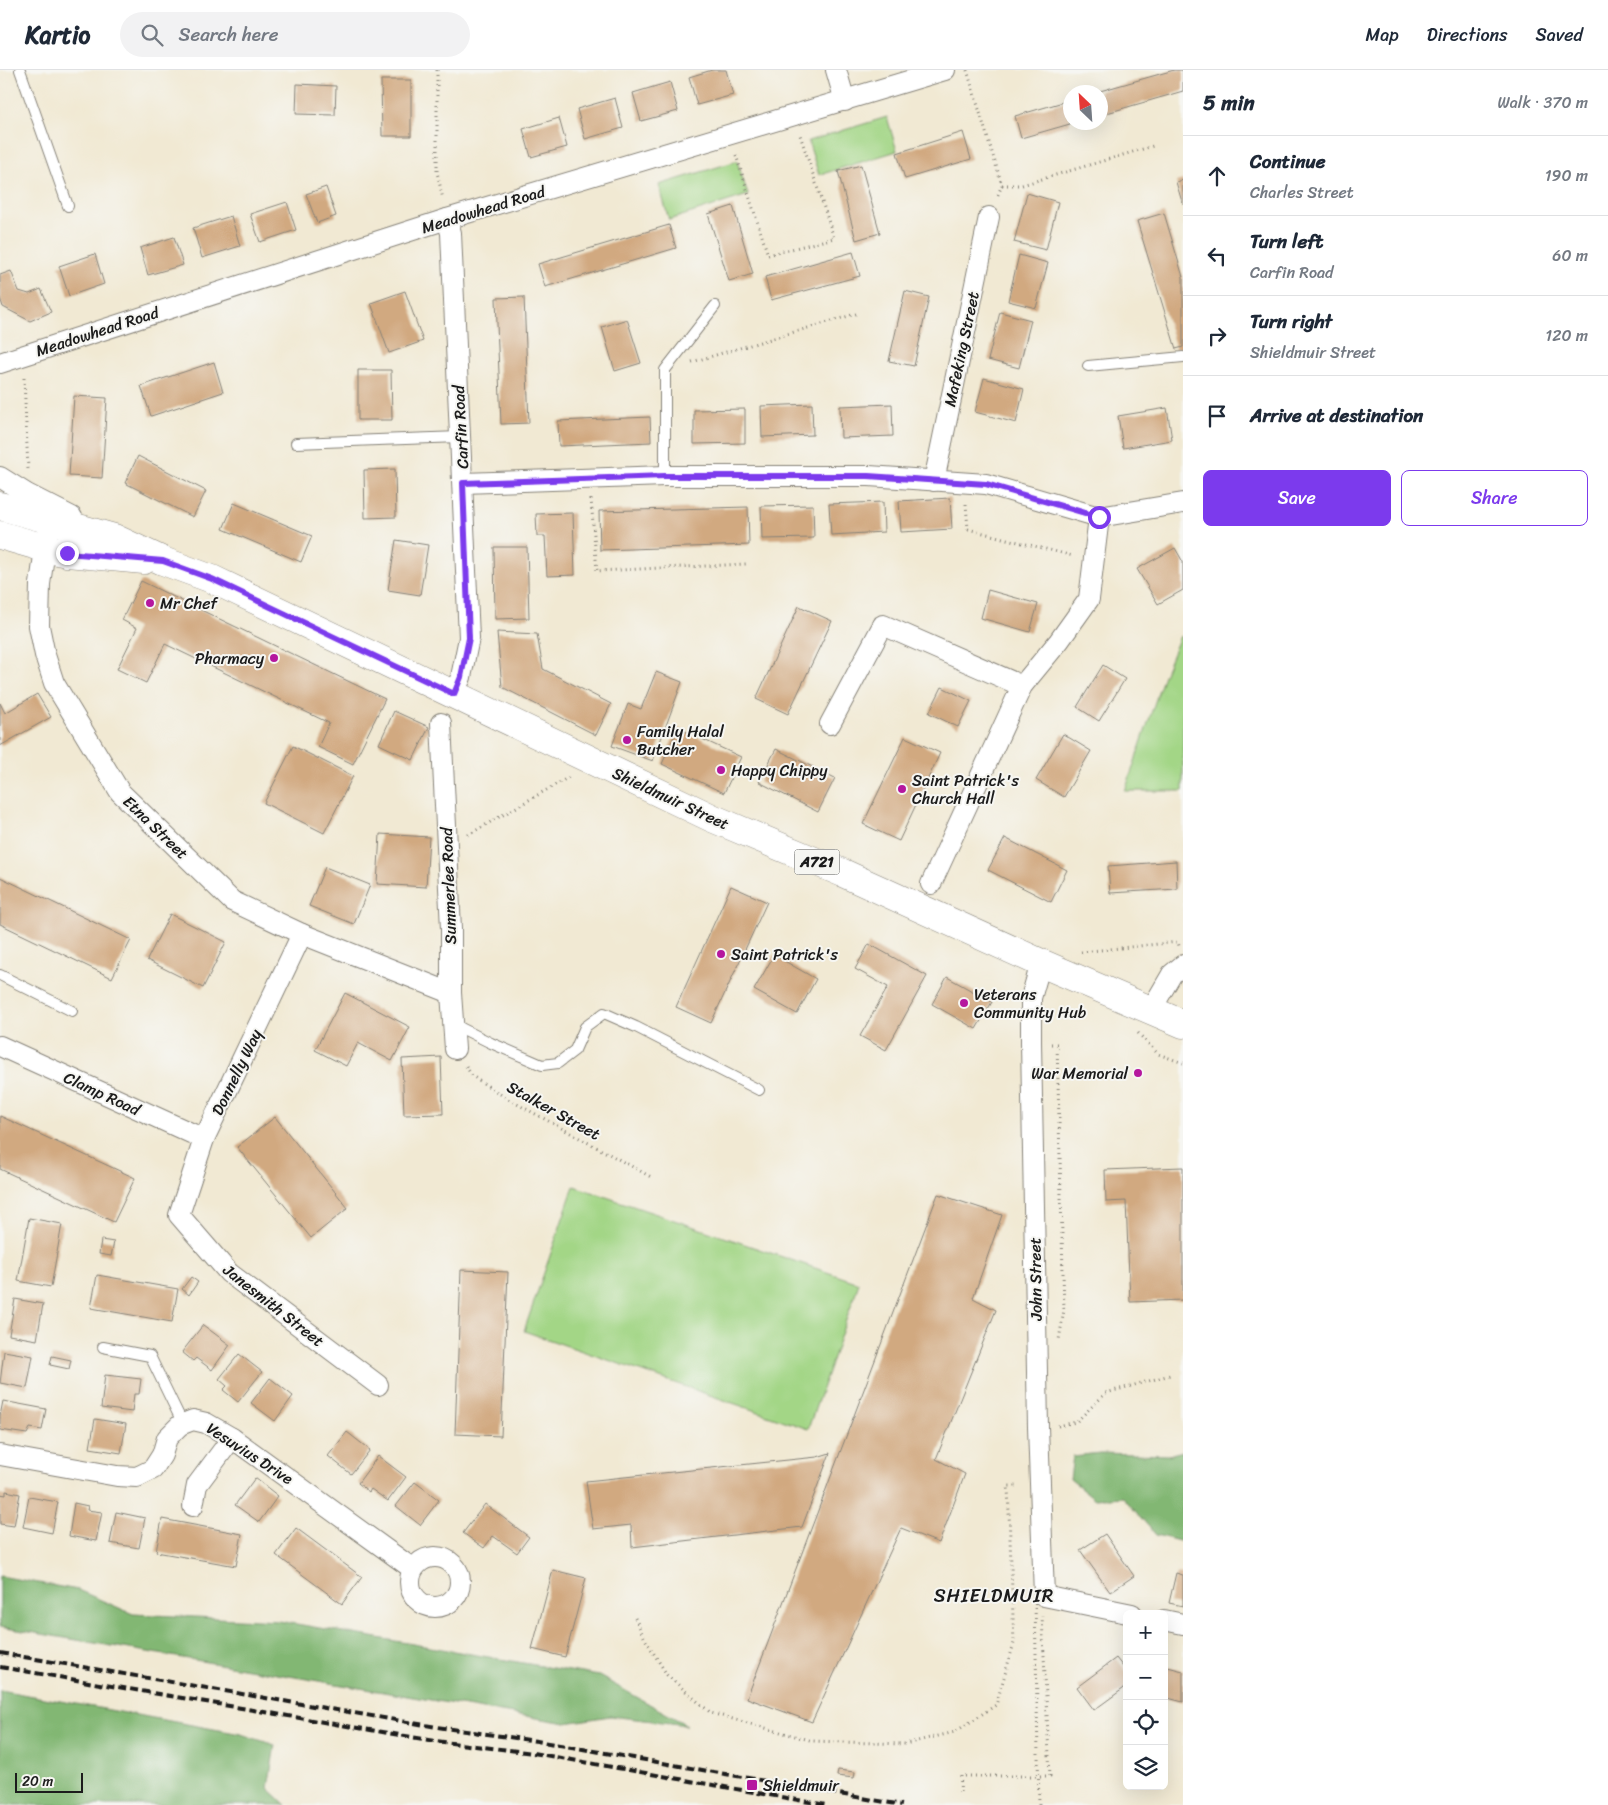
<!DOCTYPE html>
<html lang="en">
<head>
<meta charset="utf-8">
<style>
	body { margin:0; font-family:Sriracha,sans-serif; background:#f2f2f3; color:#1f2937 }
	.controls { position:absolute; right:15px; bottom:15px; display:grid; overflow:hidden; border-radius:8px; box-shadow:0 5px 20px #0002 }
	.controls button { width:45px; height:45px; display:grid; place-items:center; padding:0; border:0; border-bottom:1px solid #e0e1e3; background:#fff; color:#1f2937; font:25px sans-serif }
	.compass { position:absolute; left:1063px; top:15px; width:45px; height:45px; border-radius:50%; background:#fff; box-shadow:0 5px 20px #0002; rotate:335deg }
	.scale { position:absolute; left:15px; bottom:12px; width:68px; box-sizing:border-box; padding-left:5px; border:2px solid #1c1c1c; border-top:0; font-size:14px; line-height:18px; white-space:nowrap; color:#1c1c1c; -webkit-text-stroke:4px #f6f6f2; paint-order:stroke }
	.stop { position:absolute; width:15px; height:15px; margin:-11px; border:4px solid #7c3aed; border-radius:50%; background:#fff }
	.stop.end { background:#7c3aed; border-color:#fff; box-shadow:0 1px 5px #0008 }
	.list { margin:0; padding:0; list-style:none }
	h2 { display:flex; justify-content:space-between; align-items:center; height:65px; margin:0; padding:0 20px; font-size:21px }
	h2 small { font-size:16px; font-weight:400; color:#747a83 }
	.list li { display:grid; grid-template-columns:32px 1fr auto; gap:15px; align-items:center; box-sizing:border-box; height:80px; padding:0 20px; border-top:1px solid #e0e1e3 }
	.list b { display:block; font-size:19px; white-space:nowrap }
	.list p { margin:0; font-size:16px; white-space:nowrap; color:#747a83 }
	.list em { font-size:16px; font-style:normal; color:#747a83 }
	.actions { display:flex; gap:10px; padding:15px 20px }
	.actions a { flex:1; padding:11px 0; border:1px solid #7c3aed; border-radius:8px; text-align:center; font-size:18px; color:#7c3aed }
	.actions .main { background:#7c3aed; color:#fff }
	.icon { flex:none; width:28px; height:28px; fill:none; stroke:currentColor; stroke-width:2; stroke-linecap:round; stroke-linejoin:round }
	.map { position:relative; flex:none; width:1183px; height:1735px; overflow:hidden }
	header { display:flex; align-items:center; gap:30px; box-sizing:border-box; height:70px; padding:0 25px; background:#fff; border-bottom:1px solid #e0e1e3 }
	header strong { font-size:24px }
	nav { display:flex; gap:28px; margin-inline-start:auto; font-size:18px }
	.search { width:350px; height:45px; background:#f2f2f3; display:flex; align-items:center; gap:12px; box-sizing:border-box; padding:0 18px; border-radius:28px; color:#747a83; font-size:19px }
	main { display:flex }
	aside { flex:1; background:#fff }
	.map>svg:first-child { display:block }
	.green { fill:#a3d686; stroke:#607951 }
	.forest { fill:#82b773; stroke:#4f6a48 }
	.building { fill:#d1a980 }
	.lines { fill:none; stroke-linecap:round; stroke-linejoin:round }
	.service-casing { stroke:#868278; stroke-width:12 }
	.minor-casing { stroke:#868278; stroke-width:22 }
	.primary-casing { stroke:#868278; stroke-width:29 }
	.path { stroke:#868278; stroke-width:3; stroke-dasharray:1 4; stroke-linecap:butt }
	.service { stroke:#fff; stroke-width:10 }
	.minor { stroke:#fff; stroke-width:20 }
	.primary { stroke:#fff; stroke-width:28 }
	.rail { stroke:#1c1c1c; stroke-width:4; stroke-dasharray:8 4; stroke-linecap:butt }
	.path-bridge { stroke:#868278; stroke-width:3; stroke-dasharray:1 4; stroke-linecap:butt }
	.route { stroke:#7c3aed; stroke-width:6 }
	.poi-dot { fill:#b5179e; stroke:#f6f6f2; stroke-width:2 }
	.labels { text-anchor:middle; stroke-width:4; stroke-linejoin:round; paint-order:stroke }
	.shield { fill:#f6f6f2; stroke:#5d5d5c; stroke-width:1 }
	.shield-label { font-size:15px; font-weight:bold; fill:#1c1c1c }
	.street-label { font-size:16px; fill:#1c1c1c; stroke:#f6f6f2 }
	.poi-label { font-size:16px; fill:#1c1c1c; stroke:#f6f6f2; text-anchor:start }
	.quarter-label { font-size:19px; letter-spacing:1px; fill:#1c1c1c; stroke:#f6f6f2 }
</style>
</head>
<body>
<header>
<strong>Kartio</strong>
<div class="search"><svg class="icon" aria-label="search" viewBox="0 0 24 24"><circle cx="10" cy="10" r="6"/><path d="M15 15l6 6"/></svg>Search here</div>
<nav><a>Map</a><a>Directions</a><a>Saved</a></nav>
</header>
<main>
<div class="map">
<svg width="1183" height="1735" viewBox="0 0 1183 1735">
	<rect width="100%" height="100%" fill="#f6f6f2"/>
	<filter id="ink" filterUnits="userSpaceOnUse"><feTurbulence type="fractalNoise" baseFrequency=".02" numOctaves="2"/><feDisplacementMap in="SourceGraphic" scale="10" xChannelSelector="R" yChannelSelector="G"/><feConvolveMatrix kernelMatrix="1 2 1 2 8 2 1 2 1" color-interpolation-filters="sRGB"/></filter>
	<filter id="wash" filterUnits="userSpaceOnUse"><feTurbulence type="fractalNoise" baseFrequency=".0096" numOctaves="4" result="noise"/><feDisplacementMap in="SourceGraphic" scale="20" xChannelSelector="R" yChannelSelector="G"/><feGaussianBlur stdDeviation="1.12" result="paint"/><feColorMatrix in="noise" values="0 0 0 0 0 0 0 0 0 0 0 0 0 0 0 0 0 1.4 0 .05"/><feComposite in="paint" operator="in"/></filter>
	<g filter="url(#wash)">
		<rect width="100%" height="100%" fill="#f1e9d3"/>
		<g class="green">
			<polygon points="887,47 897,81 819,105 808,71"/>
			<polygon points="737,91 748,125 669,150 659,115"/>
			<polygon points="1180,566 1183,567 1183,721 1125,721 1164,605"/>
			<polygon points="574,1116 859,1213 808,1359 524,1261"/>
		</g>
		<g class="forest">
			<polygon points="1183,1381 1183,1472 1156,1465 1123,1427 1095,1429 1070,1409 1073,1386 1100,1383 1168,1385"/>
			<polygon points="0,1506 78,1520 133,1544 279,1551 599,1606 687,1655 610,1646 566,1653 0,1557"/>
			<polygon points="0,1620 241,1664 275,1675 268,1718 286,1735 0,1735"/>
		</g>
		<g id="blocks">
			<g class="building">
				<polygon points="712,0 726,0 733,25 697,35 689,7"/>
				<polygon points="1174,0 1183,0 1183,21 1100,45 1100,21"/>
				<polygon points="381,10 411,10 411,66 382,66"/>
				<polygon points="670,12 678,41 641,51 633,23"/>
				<polygon points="297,14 336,16 335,45 296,44"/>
				<polygon points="615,28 623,58 585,69 577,39"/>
				<polygon points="1070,30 1070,54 1021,68 1015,46"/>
				<polygon points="559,48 567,77 531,87 523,59"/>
				<polygon points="963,62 971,89 905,109 897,83"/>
				<polygon points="861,95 880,163 856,170 838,101"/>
				<polygon points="1183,110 1183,135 1176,112"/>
				<polygon points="326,117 336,146 317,153 306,124"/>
				<polygon points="1027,123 1058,132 1046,180 1014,172"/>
				<polygon points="287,132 296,160 260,172 250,144"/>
				<polygon points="733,136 753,204 729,211 708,144"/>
				<polygon points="1164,143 1183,207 1183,277 1176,279 1137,151"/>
				<polygon points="231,146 240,176 202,188 193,158"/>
				<polygon points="669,155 676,178 545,217 538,194"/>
				<polygon points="174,167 183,195 148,205 140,178"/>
				<polygon points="853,182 860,206 771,230 765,207"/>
				<polygon points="95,184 104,214 69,226 59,196"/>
				<polygon points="1019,185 1048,193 1036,238 1008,231"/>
				<polygon points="11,201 19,221 29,224 41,219 51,242 30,251 3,237 0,228 0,205"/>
				<polygon points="405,221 423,271 389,283 371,233"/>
				<polygon points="905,221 929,227 914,296 889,291"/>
				<polygon points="524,227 529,353 501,354 496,228"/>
				<polygon points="1000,242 1031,250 1019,298 988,290"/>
				<polygon points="627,249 641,293 615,301 602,257"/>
				<polygon points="214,292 223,322 151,346 141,316"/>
				<polygon points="358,300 391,300 392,350 358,350"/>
				<polygon points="984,308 1024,319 1016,353 975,342"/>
				<polygon points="74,326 107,328 102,408 69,406"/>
				<polygon points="812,334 813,365 762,367 761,336"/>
				<polygon points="892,334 893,366 841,368 840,336"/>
				<polygon points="1167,338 1172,370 1123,378 1118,346"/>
				<polygon points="745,339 745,373 694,374 694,340"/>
				<polygon points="650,347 651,372 559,376 558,351"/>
				<polygon points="138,386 206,421 193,447 125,413"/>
				<polygon points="395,399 396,447 365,448 364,400"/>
				<polygon points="950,428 952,459 901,462 899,431"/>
				<polygon points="883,432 884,462 831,465 829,434"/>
				<polygon points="234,433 312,466 301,492 223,459"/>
				<polygon points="813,435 814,468 762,469 761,436"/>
				<polygon points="748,437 749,475 600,480 599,441"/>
				<polygon points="573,443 575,505 547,506 545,466 537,466 536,444"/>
				<polygon points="396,470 428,475 420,525 388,520"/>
				<polygon points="494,477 527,477 529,548 495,549"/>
				<polygon points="1175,478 1183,492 1183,520 1158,534 1137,499"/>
				<polygon points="141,511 385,629 353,694 318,677 329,653 165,574 146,613 117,599 137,558 122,550"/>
				<polygon points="988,520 1038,534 1030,562 981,548"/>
				<polygon points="799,536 832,551 788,644 756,629"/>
				<polygon points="497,562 537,564 543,599 611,634 596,665 502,617"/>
				<polygon points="1103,595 1125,609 1099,651 1077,637"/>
				<polygon points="656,602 682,612 653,691 612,676 628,634 641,639"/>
				<polygon points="942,617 971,631 958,657 929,643"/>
				<polygon points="37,624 51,647 0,676 0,633 5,643"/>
				<polygon points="394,641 429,657 413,690 379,674"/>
				<polygon points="678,658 741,687 724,723 662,694"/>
				<polygon points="1063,664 1091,681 1064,727 1036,710"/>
				<polygon points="905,667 940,683 899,771 863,754"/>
				<polygon points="293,676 353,706 324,763 264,733"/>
				<polygon points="776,679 835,708 818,742 759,712"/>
				<polygon points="380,764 429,767 426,817 377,814"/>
				<polygon points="1005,768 1067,800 1051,832 988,800"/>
				<polygon points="1176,791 1177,819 1110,823 1108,796"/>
				<polygon points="325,797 370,815 354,854 309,836"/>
				<polygon points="0,807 131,870 112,908 0,854"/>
				<polygon points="731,816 767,832 711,953 676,937"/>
				<polygon points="170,844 226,872 203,918 147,890"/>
				<polygon points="869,874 927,906 886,980 860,966 888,917 855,899"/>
				<polygon points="774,885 816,909 797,944 754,920"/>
				<polygon points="947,907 992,932 976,959 932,934"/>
				<polygon points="345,923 410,957 392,991 358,973 346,996 315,980"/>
				<polygon points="441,987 443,1044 404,1045 402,989"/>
				<polygon points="0,1046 135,1108 114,1152 0,1099"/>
				<polygon points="275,1047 348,1138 311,1168 237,1077"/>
				<polygon points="1183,1097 1183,1230 1130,1232 1126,1131 1106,1132 1105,1100"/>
				<polygon points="938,1124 1002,1145 973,1228 996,1240 936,1389 965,1404 939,1473 901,1458 812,1652 747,1628"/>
				<polygon points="29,1148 62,1154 51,1217 18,1211"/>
				<polygon points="101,1170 114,1172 111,1186 99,1184"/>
				<polygon points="461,1200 508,1202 501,1366 455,1364"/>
				<polygon points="97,1205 178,1219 172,1252 91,1238"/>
				<polygon points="191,1207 198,1212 189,1225 182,1219"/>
				<polygon points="15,1229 43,1234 37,1270 9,1265"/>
				<polygon points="203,1255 230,1275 212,1300 196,1288 193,1291 182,1282"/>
				<polygon points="4,1281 33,1286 27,1318 0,1313"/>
				<polygon points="239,1284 262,1302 238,1332 223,1320 227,1316 219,1309"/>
				<polygon points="52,1286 71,1290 69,1299 50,1295"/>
				<polygon points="105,1305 141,1309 139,1324 134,1324 132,1342 101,1338"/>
				<polygon points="270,1308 293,1326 275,1351 251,1333"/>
				<polygon points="3,1331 46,1339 42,1360 30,1358 27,1364 0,1360 0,1346"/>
				<polygon points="95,1349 126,1354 121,1383 90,1378"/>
				<polygon points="347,1362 370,1380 351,1404 328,1386"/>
				<polygon points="830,1383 802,1457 632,1477 631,1455 593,1459 586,1411 817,1387"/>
				<polygon points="378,1386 406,1407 388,1431 371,1419 369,1422 358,1413"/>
				<polygon points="255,1408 278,1426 259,1452 235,1435"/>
				<polygon points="415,1412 439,1430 420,1455 396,1436"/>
				<polygon points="6,1421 20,1424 14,1456 0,1454 0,1424 6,1425"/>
				<polygon points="29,1427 58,1432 52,1463 23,1457"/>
				<polygon points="74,1433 88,1436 87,1440 102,1442 96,1471 69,1466"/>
				<polygon points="485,1434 529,1467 517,1483 493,1466 484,1478 463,1463"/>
				<polygon points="116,1442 145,1448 139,1478 110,1473"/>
				<polygon points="162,1449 242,1464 236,1496 156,1482"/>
				<polygon points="296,1458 362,1507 342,1534 276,1485"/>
				<polygon points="1105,1464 1134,1506 1110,1522 1080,1480"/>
				<polygon points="553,1500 586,1508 565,1587 532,1579"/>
				<polygon points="1176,1503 1183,1505 1183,1536 1169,1533"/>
				<polygon points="1116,1588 1127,1602 1127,1616 1094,1640 1077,1617"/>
				<polygon points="1164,1596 1183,1601 1183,1632 1164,1627"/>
				<polygon points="838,1700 855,1702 854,1708 837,1706"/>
			</g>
		</g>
	</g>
	<g filter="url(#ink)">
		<use href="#blocks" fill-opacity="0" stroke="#868278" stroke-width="1"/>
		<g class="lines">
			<defs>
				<g id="service">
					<polyline points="20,0 68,136"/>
					<polyline points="1088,296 1183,287"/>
					<polyline points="296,373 460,367"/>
					<polyline points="665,406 665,300 715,236"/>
					<polyline points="0,905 72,941"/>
					<polyline points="453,954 491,973 542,995 558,993 575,980 585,957 604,943 636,957 759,1020"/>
					<polyline points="103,1277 150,1286 183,1354"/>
				</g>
				<g id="minor">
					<polyline points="836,0 845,31"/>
					<polyline points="447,149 451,163 469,568 461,607 454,624"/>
					<polyline points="0,293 447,149 945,0"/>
					<polyline points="0,407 27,424 72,447"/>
					<polyline points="934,411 989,147"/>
					<polyline points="463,413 665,406 869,406 986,414 1099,447 1183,433"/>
					<polyline points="49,451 40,514 39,556 45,585 54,613 120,722 232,831 302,864 451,923"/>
					<polyline points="441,653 451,859 451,923 455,979"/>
					<polyline points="830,654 883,555 1022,616"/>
					<polyline points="931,814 1022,616 1059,571 1089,529 1099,447"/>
					<polyline points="302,864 204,1069 179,1145 229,1203 378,1315"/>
					<polyline points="1041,893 1031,928 1031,972 1038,1357 1044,1526 1132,1544"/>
					<polyline points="1151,940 1172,904 1183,895"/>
					<polyline points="0,976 204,1069"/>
					<polyline points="0,1385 117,1406 137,1407 153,1399 162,1385 167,1368 180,1355 193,1350 206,1353 232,1368 413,1499"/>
					<polyline points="193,1436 197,1415 232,1368"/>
					<circle cx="435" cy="1512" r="25"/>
					<polyline points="1164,1550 1183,1554"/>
				</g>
				<g id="primary">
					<polyline points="0,436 114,468 163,491 212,509 712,748 843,803 1041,893 1183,954"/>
					<polyline points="0,465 45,478 67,483 144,490"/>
				</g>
			</defs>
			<use href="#service" class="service-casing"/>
			<use href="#minor" class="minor-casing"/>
			<use href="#primary" class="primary-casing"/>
			<g class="path">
				<polyline points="437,0 437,102 443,129"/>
				<polyline points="967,0 1002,115 997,127"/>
				<polyline points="736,85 768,185 834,168 800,65"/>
				<polyline points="1002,115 1022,115 1153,76"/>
				<polyline points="692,292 859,243"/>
				<polyline points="24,308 28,399"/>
				<polyline points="591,429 597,501 747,494"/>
				<polyline points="966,434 968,459 1073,486"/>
				<polyline points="468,765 569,707"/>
				<polyline points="1081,882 1178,872 1179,876"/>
				<polyline points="1138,963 1158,984 1183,993"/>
				<polyline points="1051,974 1057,974 1064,1240 1059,1270"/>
				<polyline points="466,996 472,1006 508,1029 653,1108"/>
				<polyline points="1058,1356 1076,1352 1106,1323 1170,1305"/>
				<polyline points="635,1548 645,1569 667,1605 711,1643 813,1671 905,1674 955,1662 996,1635 1014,1573 1008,1416 1019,1416"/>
				<polyline points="960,1722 961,1706 1050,1706 1042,1546"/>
			</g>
			<use href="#service" class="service"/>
			<use href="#minor" class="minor"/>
			<use href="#primary" class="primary"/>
			<g class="rail">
				<polyline points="0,1583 437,1657 537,1671 902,1735"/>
				<polyline points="0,1597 435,1671 533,1683 826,1735"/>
			</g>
			<polyline class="path-bridge" points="1035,1533 1039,1735"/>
		</g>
	</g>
	<g class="lines" filter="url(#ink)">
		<polyline class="route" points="67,483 163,491 212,509 454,624 461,607 469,568 463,413 665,406 868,406 986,414 1099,447"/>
	</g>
	<g class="poi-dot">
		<circle cx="150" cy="533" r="5"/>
		<circle cx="274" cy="588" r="5"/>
		<circle cx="627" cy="670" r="5"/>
		<circle cx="721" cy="700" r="5"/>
		<circle cx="902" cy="719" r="5"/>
		<circle cx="721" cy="884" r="5"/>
		<circle cx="964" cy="933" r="5"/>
		<circle cx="1138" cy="1003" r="5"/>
		<rect x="746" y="1709" width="12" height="12" rx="2.5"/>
	</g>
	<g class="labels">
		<rect class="shield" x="794.5" y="779.5" width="45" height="25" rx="4"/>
		<g class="shield-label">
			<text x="817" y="797">A721</text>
		</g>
		<g class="street-label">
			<text transform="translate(483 139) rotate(-17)" y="6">Meadowhead Road</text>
			<text transform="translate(97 261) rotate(-18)" y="6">Meadowhead Road</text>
			<text transform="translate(961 279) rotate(-78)" y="6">Mafeking Street</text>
			<text transform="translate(460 357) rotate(-93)" y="6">Carfin Road</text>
			<text transform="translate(671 728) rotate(25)" y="6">Shieldmuir Street</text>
			<text transform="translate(156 757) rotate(44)" y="6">Etna Street</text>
			<text transform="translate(448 816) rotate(-92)" y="6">Summerlee Road</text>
			<text transform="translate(236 1002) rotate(-64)" y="6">Donnelly Way</text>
			<text transform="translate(102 1023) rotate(25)" y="6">Clamp Road</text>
			<text transform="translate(554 1040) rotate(29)" y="6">Stalker Street</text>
			<text transform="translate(1035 1209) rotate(-91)" y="6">John Street</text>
			<text transform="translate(274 1235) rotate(38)" y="6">Janesmith Street</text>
			<text transform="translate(250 1383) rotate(33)" y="6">Vesuvius Drive</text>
		</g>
		<g class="poi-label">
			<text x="160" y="539">Mr Chef</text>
			<text x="264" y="594" text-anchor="end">Pharmacy</text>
			<text x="637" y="667">Family Halal<tspan x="637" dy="18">Butcher</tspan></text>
			<text x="731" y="706">Happy Chippy</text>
			<text x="912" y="716">Saint Patrick's<tspan x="912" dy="18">Church Hall</tspan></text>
			<text x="731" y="890">Saint Patrick's</text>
			<text x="974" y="930">Veterans<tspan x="974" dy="18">Community Hub</tspan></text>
			<text x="1128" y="1009" text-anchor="end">War Memorial</text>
			<text x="763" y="1721">Shieldmuir</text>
		</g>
		<g class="quarter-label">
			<text x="994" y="1532">SHIELDMUIR</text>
		</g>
	</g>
</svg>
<div class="controls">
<button>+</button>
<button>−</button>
<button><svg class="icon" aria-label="locate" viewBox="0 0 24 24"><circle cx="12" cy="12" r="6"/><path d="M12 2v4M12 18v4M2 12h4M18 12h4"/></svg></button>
<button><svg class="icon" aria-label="layers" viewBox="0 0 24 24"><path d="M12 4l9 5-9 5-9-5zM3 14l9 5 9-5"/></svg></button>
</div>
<svg class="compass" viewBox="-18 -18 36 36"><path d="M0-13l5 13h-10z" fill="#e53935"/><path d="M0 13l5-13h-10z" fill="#747a83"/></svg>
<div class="scale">20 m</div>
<div class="stop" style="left:1099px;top:447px"></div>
<div class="stop end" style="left:67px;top:483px"></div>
</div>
<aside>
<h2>5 min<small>Walk · 370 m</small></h2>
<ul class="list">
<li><svg class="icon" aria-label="ahead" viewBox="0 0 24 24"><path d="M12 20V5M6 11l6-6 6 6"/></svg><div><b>Continue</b><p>Charles Street</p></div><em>190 m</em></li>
<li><svg class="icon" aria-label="left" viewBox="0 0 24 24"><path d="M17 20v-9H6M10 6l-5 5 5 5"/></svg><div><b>Turn left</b><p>Carfin Road</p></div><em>60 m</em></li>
<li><svg class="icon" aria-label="right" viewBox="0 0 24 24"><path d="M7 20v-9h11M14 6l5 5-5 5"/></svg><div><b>Turn right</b><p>Shieldmuir Street</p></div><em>120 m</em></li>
<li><svg class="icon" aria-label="arrive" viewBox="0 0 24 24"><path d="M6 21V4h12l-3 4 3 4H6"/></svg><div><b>Arrive at destination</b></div></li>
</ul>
<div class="actions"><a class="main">Save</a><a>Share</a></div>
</aside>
</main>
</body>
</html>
